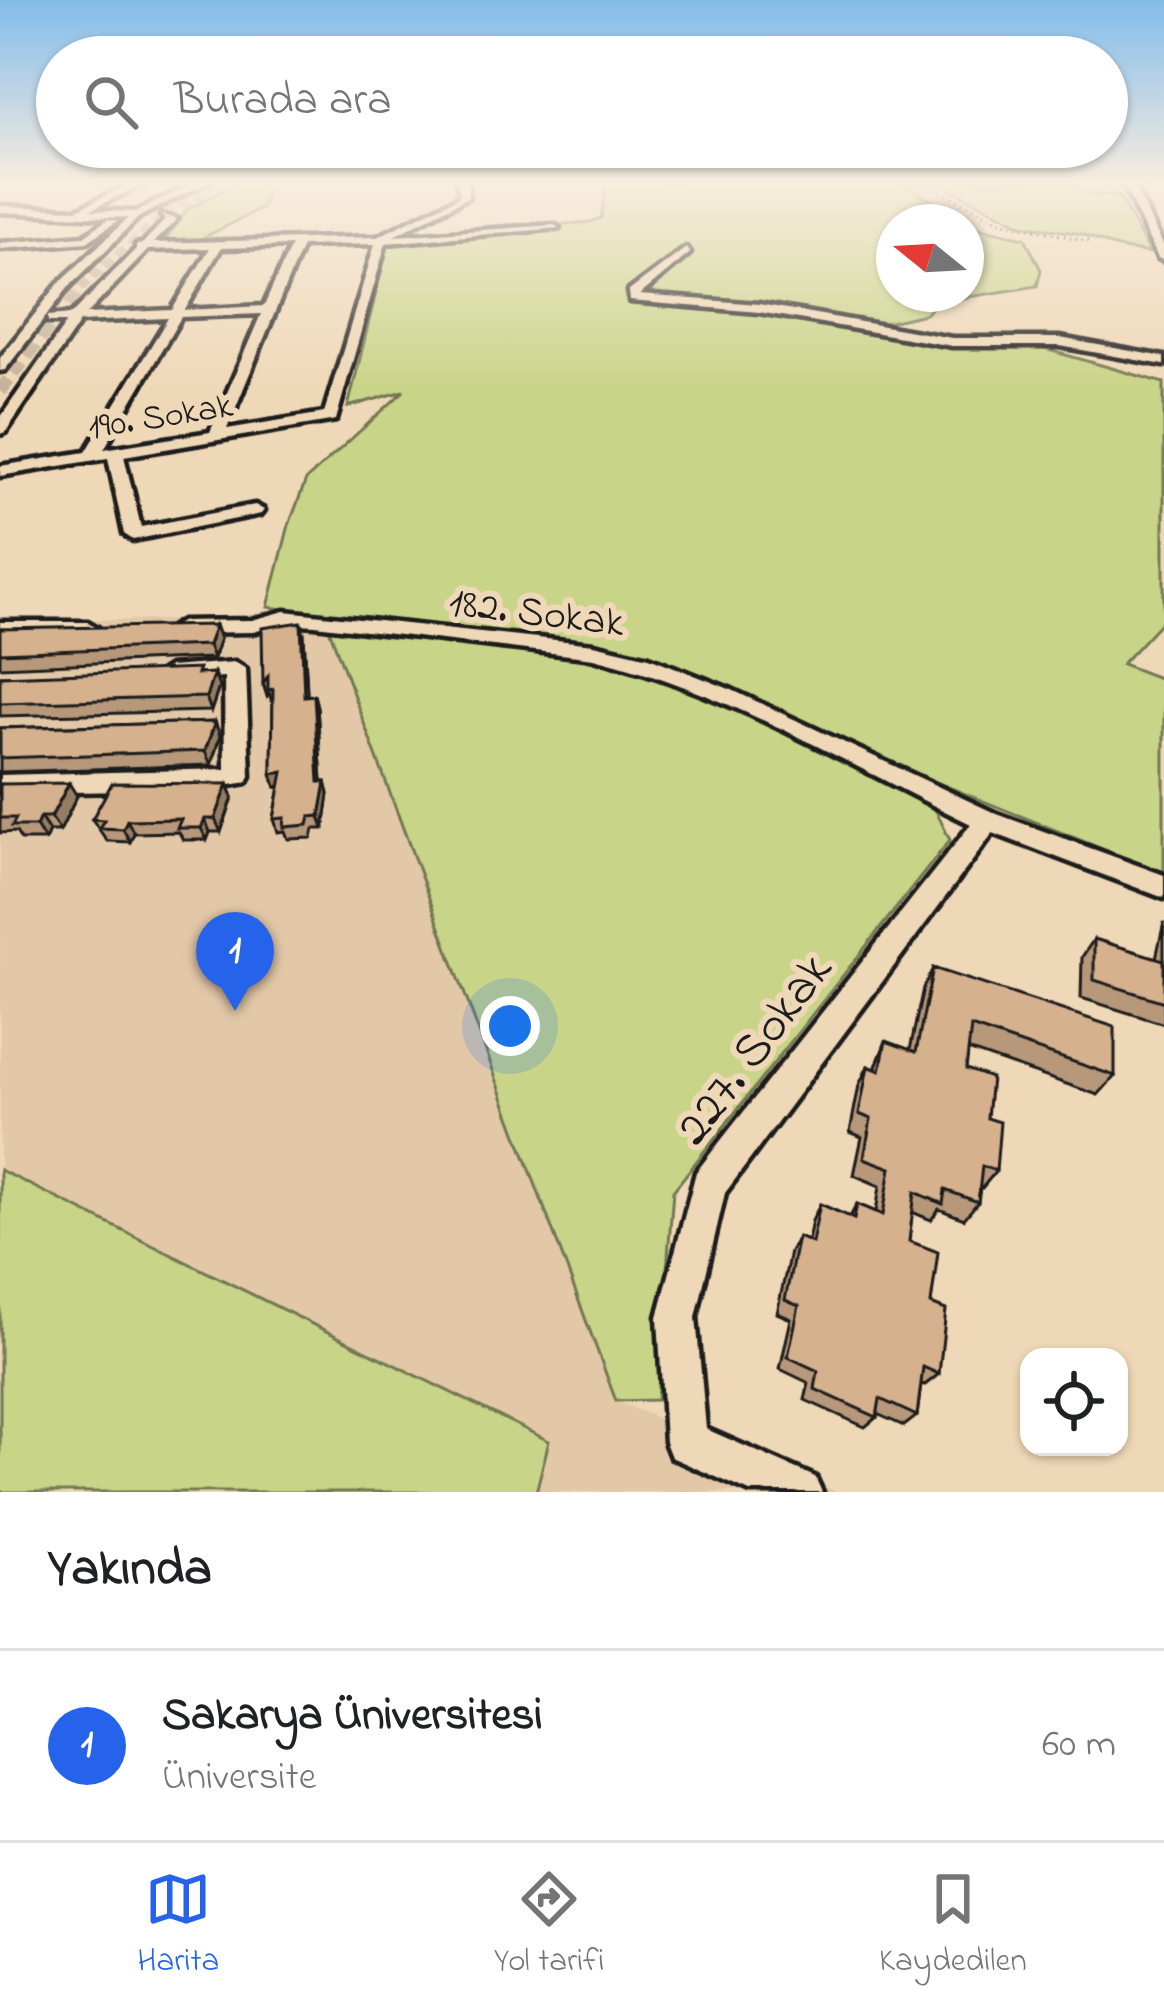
<!DOCTYPE html>
<html lang="tr">
<head>
<meta charset="utf-8">
<style>
	body { margin:0; font-family:"Indie Flower",sans-serif; background:#f6f6f6; color:#202124 }
	.controls { position:absolute; right:36px; bottom:36px; display:grid; overflow:hidden; border-radius:24px; box-shadow:0 3px 9px #0004 }
	.controls button { width:108px; height:108px; display:grid; place-items:center; padding:0; border:0; border-bottom:3px solid #e0e0e0; background:#fff; color:#202124; font:60px sans-serif }
	.compass { position:absolute; left:876px; top:204px; width:108px; height:108px; border-radius:50%; background:#fff; box-shadow:0 3px 9px #0004; rotate:288deg }
	.you { position:absolute; left:510px; top:1026px; width:42px; height:42px; margin:-30px; border:9px solid #fff; border-radius:50%; background:#1a73e8; box-shadow:0 0 0 18px #1a73e833 }
	.badge { display:grid; place-items:center; width:78px; height:78px; border-radius:50%; background:#2563eb; color:#fff; font-size:39px; font-weight:700 }
	.pin { position:absolute; translate:-50% -99px; filter:drop-shadow(0 3px 6px #0008) }
	.pin::after { content:''; position:absolute; top:63px; width:42px; height:36px; background:inherit; clip-path:polygon(0 0,100% 0,50% 100%) }
	.list { margin:0; padding:0; list-style:none }
	h2 { display:flex; justify-content:space-between; align-items:center; height:156px; margin:0; padding:0 48px; font-size:51px }
	h2 small { font-size:39px; font-weight:400; color:#757577 }
	.list li { display:grid; grid-template-columns:78px 1fr auto; gap:36px; align-items:center; box-sizing:border-box; height:192px; padding:0 48px; border-top:3px solid #e0e0e0 }
	.list b { display:block; font-size:45px; white-space:nowrap }
	.list p { margin:0; font-size:39px; white-space:nowrap; color:#757577 }
	.list em { font-size:39px; font-style:normal; color:#757577 }
	.icon { flex:none; width:66px; height:66px; fill:none; stroke:currentColor; stroke-width:2; stroke-linecap:round; stroke-linejoin:round }
	.map { position:relative; flex:none; width:1164px; height:1492px; overflow:hidden }
	.search { position:absolute; background:#fff; box-shadow:0 3px 9px #0004; left:36px; right:36px; top:36px; height:132px; display:flex; align-items:center; gap:30px; box-sizing:border-box; padding:0 42px; border-radius:66px; color:#757577; font-size:45px }
	.sheet { height:348px; background:#fff }
	nav { display:flex; justify-content:space-around; align-items:center; box-sizing:border-box; height:168px; border-top:3px solid #e0e0e0; background:#fff; font-size:33px; color:#757577 }
	nav a { display:grid; justify-items:center; gap:6px }
	nav .on { color:#2563eb }
	.map>svg:first-child { display:block }
	.built { fill:#e3c8a8 }
	.green { fill:#c8d487; stroke:#727852; stroke-width:3 }
	.lines { fill:none; stroke-linecap:round; stroke-linejoin:round }
	.minor-tunnel-far1 { stroke:#c5b298; stroke-width:10; stroke-dasharray:10 6; stroke-linecap:butt }
	.minor-tunnel { stroke:#c5b298; stroke-width:14; stroke-dasharray:14 8; stroke-linecap:butt }
	.minor-casing { stroke:#1c1c1c; stroke-width:9 }
	.path { stroke:#1c1c1c; stroke-width:3; stroke-dasharray:1.5 4.5; stroke-linecap:butt }
	.minor { fill:#efd8b7; fill-rule:evenodd }
	.wall { fill:#b7987a; stroke:#1c1c1c; stroke-width:3 }
	.shaded-wall { fill:#957c63; stroke:#1c1c1c; stroke-width:3 }
	.building { fill:#d5b18e; stroke:#1c1c1c; stroke-width:3 }
	.labels { text-anchor:middle; stroke-width:12; stroke-linejoin:round; paint-order:stroke }
	.far-street-label { font-size:36px; fill:#1c1c1c; stroke:#efd8b7 }
	.street-label { font-size:42px; fill:#1c1c1c; stroke:#efd8b7 }
	.near-street-label { font-size:51px; fill:#1c1c1c; stroke:#efd8b7 }
</style>
</head>
<body>
<div class="map">
<svg width="1164" height="1492" viewBox="0 0 1164 1492">
	<rect width="100%" height="100%" fill="#efd8b7"/>
	<filter id="ink" filterUnits="userSpaceOnUse"><feTurbulence type="fractalNoise" baseFrequency=".00833" numOctaves="2"/><feDisplacementMap in="SourceGraphic" scale="24" xChannelSelector="R" yChannelSelector="G"/><feConvolveMatrix kernelMatrix="1 2 1 2 8 2 1 2 1" color-interpolation-filters="sRGB"/></filter>
	<g filter="url(#ink)">
		<polygon class="built" points="0,619 326,621 616,1401 838,1492 0,1492"/>
		<g class="green">
			<polygon points="240,181 274,181 263,200 263,208 190,244 161,245 188,209"/>
			<polygon points="607,181 903,181 961,222 894,222 894,294 966,294 966,225 1025,238 1041,270 1037,286 938,302 925,314 862,328 945,345 1031,345 1164,383 1164,619 1122,664 1164,680 1164,874 919,775 950,840 673,1191 657,1400 616,1401 326,621 333,615 268,607 289,525 306,480 404,391 348,407 389,240 590,222 601,218"/>
			<polygon points="935,181 1069,181 1082,193 1119,197 1150,253 1117,248 1082,234 1022,225"/>
			<polygon points="0,1170 549,1441 536,1492 0,1492"/>
		</g>
		<g class="lines">
			<g class="minor-tunnel-far1">
				<polyline points="167,215 221,181"/>
				<polyline points="80,287 162,218"/>
			</g>
			<polyline class="minor-tunnel" points="0,391 82,284"/>
			<defs>
				<g id="minor">
					<polygon points="137,181 149,181 90,210 136,212 198,181 209,181 139,217 68,288 5,370 0,371 0,358 60,282 128,218 0,212 0,206 77,209"/>
					<path d="M457,181H467L468,197L394,236L554,225L559,228L386,243L336,420L124,456L141,527L255,505L264,510L261,514L133,540L124,534L108,458L0,476V466L86,452L168,318L80,322L6,432L0,434V418L67,322H48V316L72,314L136,249V245L142,244L165,220L161,215L177,219L154,243L377,237L456,198L460,194ZM375,244L324,413L227,429L302,246ZM291,246L264,306L185,310L221,248ZM210,248L172,310L87,314L148,250ZM261,314L210,432L104,449L181,317Z"/>
					<polygon points="1164,181 1164,187 1133,185 1164,247 1164,261 1158,258 1122,182"/>
					<polygon points="108,219 117,221 87,242 0,249 0,243 84,236"/>
					<polygon points="686,248 690,253 640,295 759,304 952,338 1060,338 1164,357 1164,365 1060,346 952,346 759,312 630,301 629,291"/>
					<path d="M285,611L594,644L649,657L732,690L997,814L1164,875V898L993,833L725,1193L696,1317L706,1429L815,1477L822,1492H750L671,1457L665,1442L658,1317L696,1172L971,824C854,767 719,688 594,658L315,625L286,623L253,632L182,633L172,627L182,621L252,620Z"/>
					<polygon points="0,622 88,622 98,628 88,634 0,634"/>
					<polygon points="235,662 246,669 250,776 247,782 203,790 0,793 0,775 225,769 224,677 169,681 158,674 169,667"/>
				</g>
			</defs>
			<use href="#minor" class="minor-casing"/>
			<polyline class="path" points="919,181 1002,222 1092,242"/>
			<use href="#minor" class="minor"/>
		</g>
		<g class="wall">
			<polygon points="0,629 220,639 213,658 0,667"/>
			<polygon points="304,634 307,696 314,695 317,707 322,782 326,782 329,794 324,829 314,829 312,838 288,839 285,831 278,832 274,819 280,786 276,787 272,774 273,702 269,693 267,696 263,683"/>
			<polygon points="201,674 219,687 211,711 0,716 0,676"/>
			<polygon points="215,722 220,736 211,765 0,772 0,728"/>
			<polygon points="0,784 77,796 60,831 49,831 45,840 21,840 16,832 0,833"/>
			<polygon points="228,784 233,797 221,832 210,832 207,840 183,840 179,832 134,833 130,842 107,841 92,819"/>
			<polygon points="1164,922 1164,1024 1081,998 1082,957 1094,939 1156,958"/>
			<polygon points="933,968 1115,1076 1098,1095 968,1050 966,1069 987,1118 996,1171 982,1188 980,1187 978,1202 964,1219 939,1209 931,1220 912,1212 909,1241 931,1304 939,1374 925,1385 921,1384 917,1416 904,1426 877,1414 877,1417 865,1427 805,1400 809,1383 780,1369 791,1319 777,1313 790,1252 798,1237 808,1241 812,1221 820,1204 850,1217 857,1204 876,1212 880,1186 854,1175 862,1137 850,1132 859,1085 868,1066 875,1069 886,1041 910,1050 923,988"/>
		</g>
		<g class="shaded-wall">
			<polygon points="301,622 304,634 308,709 304,696"/>
			<polygon points="215,625 220,639 213,658 208,645"/>
			<polygon points="214,673 219,687 211,711 206,697"/>
			<polygon points="268,676 277,702 272,702 269,693 267,696 263,683"/>
			<polygon points="314,695 317,707 323,795 319,782"/>
			<polygon points="215,722 220,736 211,765 205,751"/>
			<polygon points="283,772 287,785 276,787 272,774"/>
			<polygon points="326,782 329,794 324,829 320,816"/>
			<polygon points="69,783 77,796 60,831 51,817"/>
			<polygon points="228,784 233,797 221,832 215,819"/>
			<polygon points="40,817 49,831 45,840 36,826"/>
			<polygon points="205,819 210,832 207,840 201,828"/>
			<polygon points="127,820 134,833 130,842 123,829"/>
		</g>
		<g class="building">
			<polygon points="301,622 304,696 314,695 319,782 326,782 320,816 310,817 308,825 284,827 285,818 274,819 283,772 272,774 273,689 268,690 268,676 263,683 262,628"/>
			<polygon points="215,625 208,645 0,653 0,629"/>
			<polygon points="199,669 197,674 214,673 206,697 0,703 0,676"/>
			<polygon points="215,722 205,751 0,758 0,728"/>
			<polygon points="69,783 51,817 40,817 36,826 12,826 16,818 0,818 0,784"/>
			<polygon points="112,783 228,784 215,819 205,819 201,828 177,828 181,819 127,820 123,829 99,828 104,820 92,819"/>
			<polygon points="1094,939 1164,960 1164,1002 1094,980"/>
			<polygon points="933,968 1115,1027 1115,1076 971,1027 966,1069 991,1078 987,1118 1000,1122 996,1171 982,1166 978,1202 945,1190 943,1204 915,1192 909,1241 938,1252 931,1304 946,1310 939,1374 923,1367 917,1416 880,1399 877,1417 815,1389 818,1371 788,1357 799,1306 785,1300 798,1237 812,1243 820,1204 854,1219 857,1204 883,1215 891,1168 864,1158 871,1119 859,1114 868,1066 880,1071 886,1041 916,1052"/>
		</g>
	</g>
	<linearGradient id="sky" x2="0" y2="1"><stop stop-color="#83bcea"/><stop offset="0.47" stop-color="#f8eddf"/><stop offset="1" stop-color="#f8eddf" stop-opacity="0"/></linearGradient>
	<rect width="1164" height="389" fill="url(#sky)"/>
	<g class="labels">
		<g class="far-street-label">
			<text transform="translate(160 414) rotate(-9)" y="13">190. Sokak</text>
		</g>
		<g class="street-label">
			<text transform="translate(537 610) rotate(7)" y="15">182. Sokak</text>
		</g>
		<g class="near-street-label">
			<text transform="translate(751 1047) rotate(-53)" y="18">227. Sokak</text>
		</g>
	</g>
</svg>
<div class="controls">
<button><svg class="icon" aria-label="locate" viewBox="0 0 24 24"><circle cx="12" cy="12" r="6"/><path d="M12 2v4M12 18v4M2 12h4M18 12h4"/></svg></button>
</div>
<svg class="compass" viewBox="-18 -18 36 36"><path d="M0-13l5 13h-10z" fill="#e53935"/><path d="M0 13l5-13h-10z" fill="#757577"/></svg>
<div class="you"></div>
<div class="pin badge" style="left:235px;top:1011px">1</div>
<div class="search"><svg class="icon" aria-label="search" viewBox="0 0 24 24"><circle cx="10" cy="10" r="6"/><path d="M15 15l6 6"/></svg>Burada ara</div>
</div>
<section class="sheet">
<h2>Yakında<small></small></h2>
<ul class="list">
<li><span class="badge">1</span><div><b>Sakarya Üniversitesi</b><p>Üniversite</p></div><em>60 m</em></li>
</ul>
</section>
<nav>
<a class="on"><svg class="icon" aria-label="map" viewBox="0 0 24 24"><path d="M3 6l6-2 6 2 6-2v14l-6 2-6-2-6 2zM9 4v14M15 6v14"/></svg>Harita</a>
<a><svg class="icon" aria-label="directions" viewBox="0 0 24 24"><path d="M12 3l9 9-9 9-9-9zM9 14v-3h6M13 9l2 2-2 2"/></svg>Yol tarifi</a>
<a><svg class="icon" aria-label="saved" viewBox="0 0 24 24"><path d="M7 4h10v16l-5-4-5 4z"/></svg>Kaydedilen</a>
</nav>
</body>
</html>
